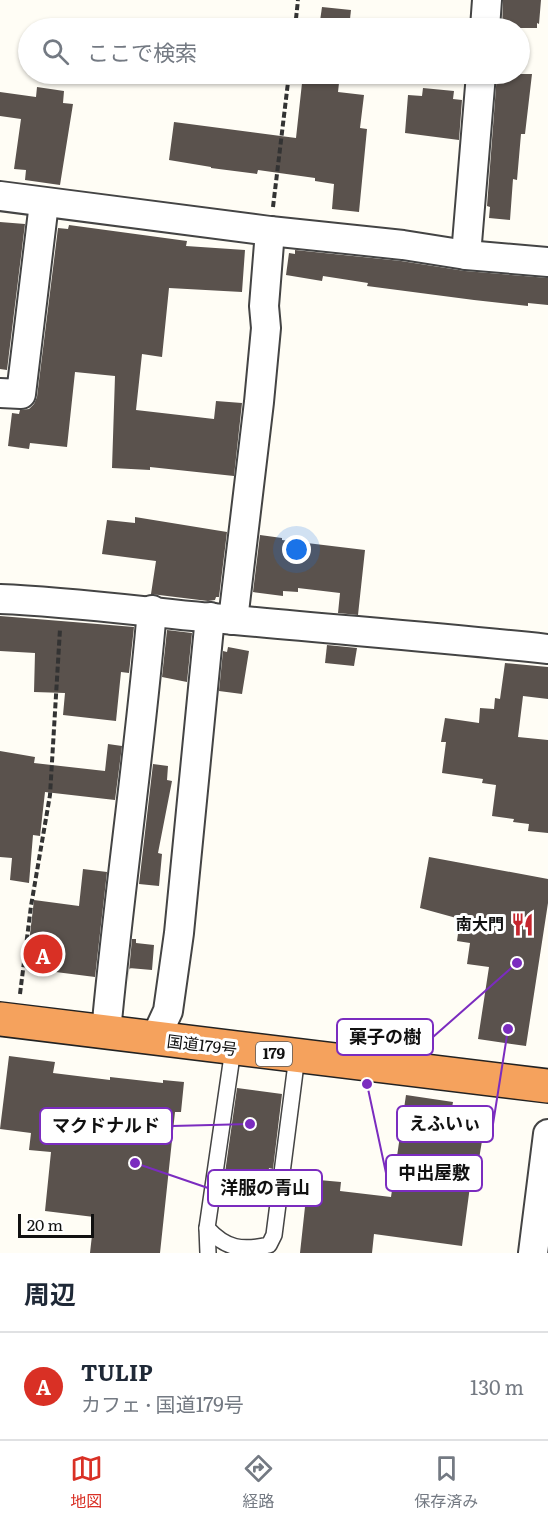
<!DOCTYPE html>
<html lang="ja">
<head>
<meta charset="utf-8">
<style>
	body { margin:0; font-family:Literata,"Noto Sans JP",serif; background:#f6f6f7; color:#1f2937 }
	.scale { position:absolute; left:18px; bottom:15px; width:76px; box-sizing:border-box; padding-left:6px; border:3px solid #111; border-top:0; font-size:16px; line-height:21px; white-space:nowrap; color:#111; -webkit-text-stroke:4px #fff; paint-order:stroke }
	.you { position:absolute; left:297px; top:550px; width:21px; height:21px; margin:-15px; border:4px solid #fff; border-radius:50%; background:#1a73e8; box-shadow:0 0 0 9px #1a73e833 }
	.badge { display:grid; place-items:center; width:39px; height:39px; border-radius:50%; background:#d93025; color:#fff; font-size:20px; font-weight:700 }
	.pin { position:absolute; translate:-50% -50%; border:3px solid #fff; box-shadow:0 2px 6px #0006 }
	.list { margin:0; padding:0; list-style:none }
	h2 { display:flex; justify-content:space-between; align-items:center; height:78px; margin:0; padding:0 24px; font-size:26px }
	h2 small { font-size:20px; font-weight:400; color:#747a83 }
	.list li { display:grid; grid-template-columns:39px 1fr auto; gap:18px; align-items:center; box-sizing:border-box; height:108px; padding:0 24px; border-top:2px solid #e0e1e3 }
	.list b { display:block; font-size:22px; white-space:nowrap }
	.list p { margin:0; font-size:20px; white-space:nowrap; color:#747a83 }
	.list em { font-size:20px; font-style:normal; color:#747a83 }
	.icon { flex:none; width:33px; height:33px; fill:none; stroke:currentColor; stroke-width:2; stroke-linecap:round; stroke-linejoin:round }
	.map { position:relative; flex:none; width:548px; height:1253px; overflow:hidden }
	.search { position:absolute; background:#fff; box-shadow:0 2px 4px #0004; left:18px; right:18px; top:18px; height:66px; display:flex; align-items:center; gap:15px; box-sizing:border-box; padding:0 21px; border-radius:33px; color:#747a83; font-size:22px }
	.sheet { height:186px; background:#fff }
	nav { display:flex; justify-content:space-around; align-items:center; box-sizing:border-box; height:84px; border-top:2px solid #e0e1e3; background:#fff; font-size:16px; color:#747a83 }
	nav a { display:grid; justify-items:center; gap:3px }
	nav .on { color:#d93025 }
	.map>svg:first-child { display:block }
	.building { fill:#5a524d }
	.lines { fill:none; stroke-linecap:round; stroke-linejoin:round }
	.lane-casing { stroke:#444; stroke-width:18 }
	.street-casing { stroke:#444; stroke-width:32 }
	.highway-casing { stroke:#222; stroke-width:36 }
	.path { stroke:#333; stroke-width:4; stroke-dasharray:6 3; stroke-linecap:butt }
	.lane { stroke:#fff; stroke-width:15 }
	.street { stroke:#fff; stroke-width:28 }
	.highway { stroke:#f5a25d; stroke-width:33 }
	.labels { text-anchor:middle; stroke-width:6; stroke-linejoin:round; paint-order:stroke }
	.shield { fill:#fff; stroke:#585858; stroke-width:1.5 }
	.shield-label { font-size:15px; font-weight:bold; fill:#111 }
	.poi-label { font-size:16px; font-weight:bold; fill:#111; stroke:#fff; text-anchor:end }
	.street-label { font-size:16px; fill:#111; stroke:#fff }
	.leader { fill:none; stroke:#7b2cbf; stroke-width:2 }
	.callout-dot { fill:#7b2cbf; stroke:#fff; stroke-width:2 }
	.callout { fill:#fff; stroke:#7b2cbf; stroke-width:2 }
	.callout-label { font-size:18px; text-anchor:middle; font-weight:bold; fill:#111 }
</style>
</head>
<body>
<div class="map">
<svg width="548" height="1253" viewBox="0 0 548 1253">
	<rect width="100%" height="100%" fill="#fffdf5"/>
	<g class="building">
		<polygon points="503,0 541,0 539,24 537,23 537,28 502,28"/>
		<polygon points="322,7 351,10 349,28 319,28"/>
		<polygon points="303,74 340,74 338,92 364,95 360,128 367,129 359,212 332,209 334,184 315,181 315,178 258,170 257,174 211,168 211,167 169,160 174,122 296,138"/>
		<polygon points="497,74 532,74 525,134 521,134 517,180 513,179 510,220 489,218 490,207 487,206"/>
		<polygon points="37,87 64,91 63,103 73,104 60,185 25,180 26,170 14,169 21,119 0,116 0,92 36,97"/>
		<polygon points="423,88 454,91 453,99 462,100 459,140 405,133 408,95 422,96"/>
		<polygon points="0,222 25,224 7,370 0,369"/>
		<polygon points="69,225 187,241 186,246 245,250 242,292 169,288 162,357 142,354 136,410 214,419 216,401 242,403 234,476 150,467 150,470 112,468 115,376 75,372 67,447 30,443 29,449 8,446 12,413 19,414 20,410 29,409 34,404 37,397 58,228 68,229"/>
		<polygon points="295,250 401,261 465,271 548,278 548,305 528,303 528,306 474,300 367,286 368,283 323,276 322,281 286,275 289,253 295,254"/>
		<polygon points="135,517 227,532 219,597 216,597 215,600 208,601 151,594 156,561 102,554 107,520 135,523"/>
		<polygon points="260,535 282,538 282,540 365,550 358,615 338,613 340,593 298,588 298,592 283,591 283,596 253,592"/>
		<polygon points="0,616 134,627 129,673 121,672 116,721 63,715 65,693 34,692 35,653 0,651"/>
		<polygon points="167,630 192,633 187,682 162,677"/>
		<polygon points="327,645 357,648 354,666 325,663"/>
		<polygon points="228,647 249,651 242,694 219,691 223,651 227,652"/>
		<polygon points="505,663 548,667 548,699 523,696 518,737 548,740 548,833 528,831 529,824 513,822 514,819 492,816 496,785 482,783 483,779 442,773 446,742 441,742 445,718 479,723 480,708 494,709 495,698 500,699"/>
		<polygon points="108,744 122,746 115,800 45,792 40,836 33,835 29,883 10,880 12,858 0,857 0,751 35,757 34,763 105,771"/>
		<polygon points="153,764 168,766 167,780 172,781 158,853 162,854 159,886 139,884"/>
		<polygon points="429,857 548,879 548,903 526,1046 478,1039 489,967 467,964 470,943 457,941 460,919 420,908"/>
		<polygon points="83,869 107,872 95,977 40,970 40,968 33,967 35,952 28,951 34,900 79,906"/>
		<polygon points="132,939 136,939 136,943 154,945 152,970 129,968 128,982"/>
		<polygon points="9,1056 55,1062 53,1073 110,1080 110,1077 163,1083 163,1080 184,1082 181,1112 175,1112 160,1253 90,1253 94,1217 45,1211 51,1152 29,1150 31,1133 0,1129"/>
		<polygon points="237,1088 282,1094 273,1169 269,1168 264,1197 253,1196 252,1198 227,1195 228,1180 224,1180"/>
		<polygon points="406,1095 453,1102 450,1119 473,1122 470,1139 482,1141 478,1165 473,1164 462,1246 374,1234 372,1253 300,1253 308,1179 341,1182 340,1191 391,1197"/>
	</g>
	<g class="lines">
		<defs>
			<g id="lane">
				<path d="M233,1049L207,1228C226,1249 242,1251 269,1245L274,1235L297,1056"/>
				<polyline points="207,1228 208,1253"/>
			</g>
			<g id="street">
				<polyline points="485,28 487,0"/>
				<polyline points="0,196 270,231 403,245 466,255 548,262"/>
				<polyline points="466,255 481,74"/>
				<polyline points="0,393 21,394 44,203"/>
				<path d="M0,599C79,602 157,614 235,620C340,630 444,638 548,649"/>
				<polyline points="233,620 259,402 266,328 264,306 270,231"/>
				<path d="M106,1032C119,891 140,751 152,610"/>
				<polyline points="155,1039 168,1011 179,933 210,617"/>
				<polyline points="533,1253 548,1134"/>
			</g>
			<polyline id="highway" points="0,1019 548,1086"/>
		</defs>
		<use href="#lane" class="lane-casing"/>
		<use href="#street" class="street-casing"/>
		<use href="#highway" class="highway-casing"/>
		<g class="path">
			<polyline points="295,28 298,0"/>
			<polyline points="273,207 289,74"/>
			<polyline points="20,994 31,906 50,795 60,629"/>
		</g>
		<use href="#lane" class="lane"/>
		<use href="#street" class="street"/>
		<use href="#highway" class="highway"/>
	</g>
	<defs>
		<symbol id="restaurant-bare" viewBox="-9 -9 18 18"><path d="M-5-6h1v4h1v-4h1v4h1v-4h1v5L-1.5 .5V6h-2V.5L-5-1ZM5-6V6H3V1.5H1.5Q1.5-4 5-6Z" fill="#c4262e" stroke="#fff" stroke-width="2.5" paint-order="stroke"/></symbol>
	</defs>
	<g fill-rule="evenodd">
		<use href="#restaurant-bare" x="506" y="908" width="33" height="33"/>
	</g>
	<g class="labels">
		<rect class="shield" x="256" y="1042" width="36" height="24" rx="4.5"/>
		<g class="shield-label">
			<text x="274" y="1059">179</text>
		</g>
		<g class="poi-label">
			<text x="504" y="930">南大門</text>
		</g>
		<g class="street-label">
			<text transform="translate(202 1045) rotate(7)" y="6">国道179号</text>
		</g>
	</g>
	<path class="leader" d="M517 963L433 1037M508 1029L493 1124M250 1124L172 1126M367 1084L386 1173M135 1163L208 1188"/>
	<g class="callout-dot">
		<circle cx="517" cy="963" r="6"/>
		<circle cx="508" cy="1029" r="6"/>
		<circle cx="250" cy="1124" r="6"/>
		<circle cx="367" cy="1084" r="6"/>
		<circle cx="135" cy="1163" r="6"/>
	</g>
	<g class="callout">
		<rect x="337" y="1019" width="96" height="36" rx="6"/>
		<rect x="397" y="1106" width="96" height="36" rx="6"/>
		<rect x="40" y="1108" width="132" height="36" rx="6"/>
		<rect x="386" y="1155" width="96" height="36" rx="6"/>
		<rect x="208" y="1170" width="114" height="36" rx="6"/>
	</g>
	<g class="callout-label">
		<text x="385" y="1043">菓子の樹</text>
		<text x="445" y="1130">えふいぃ</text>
		<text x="106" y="1132">マクドナルド</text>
		<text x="434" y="1179">中出屋敷</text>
		<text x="265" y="1194">洋服の青山</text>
	</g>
</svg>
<div class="scale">20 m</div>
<div class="you"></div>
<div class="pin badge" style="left:43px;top:954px">A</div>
<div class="search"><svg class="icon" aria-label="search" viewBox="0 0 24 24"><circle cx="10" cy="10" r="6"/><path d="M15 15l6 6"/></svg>ここで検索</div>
</div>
<section class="sheet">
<h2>周辺<small></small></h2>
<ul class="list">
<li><span class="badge">A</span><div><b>TULIP</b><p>カフェ · 国道179号</p></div><em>130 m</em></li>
</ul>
</section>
<nav>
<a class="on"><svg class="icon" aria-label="map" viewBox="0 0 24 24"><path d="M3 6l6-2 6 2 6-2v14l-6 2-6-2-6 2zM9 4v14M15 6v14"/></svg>地図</a>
<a><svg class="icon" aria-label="directions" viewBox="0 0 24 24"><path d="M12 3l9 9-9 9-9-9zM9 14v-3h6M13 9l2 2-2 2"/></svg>経路</a>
<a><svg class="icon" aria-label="saved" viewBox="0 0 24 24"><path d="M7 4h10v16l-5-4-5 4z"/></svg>保存済み</a>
</nav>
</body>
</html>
